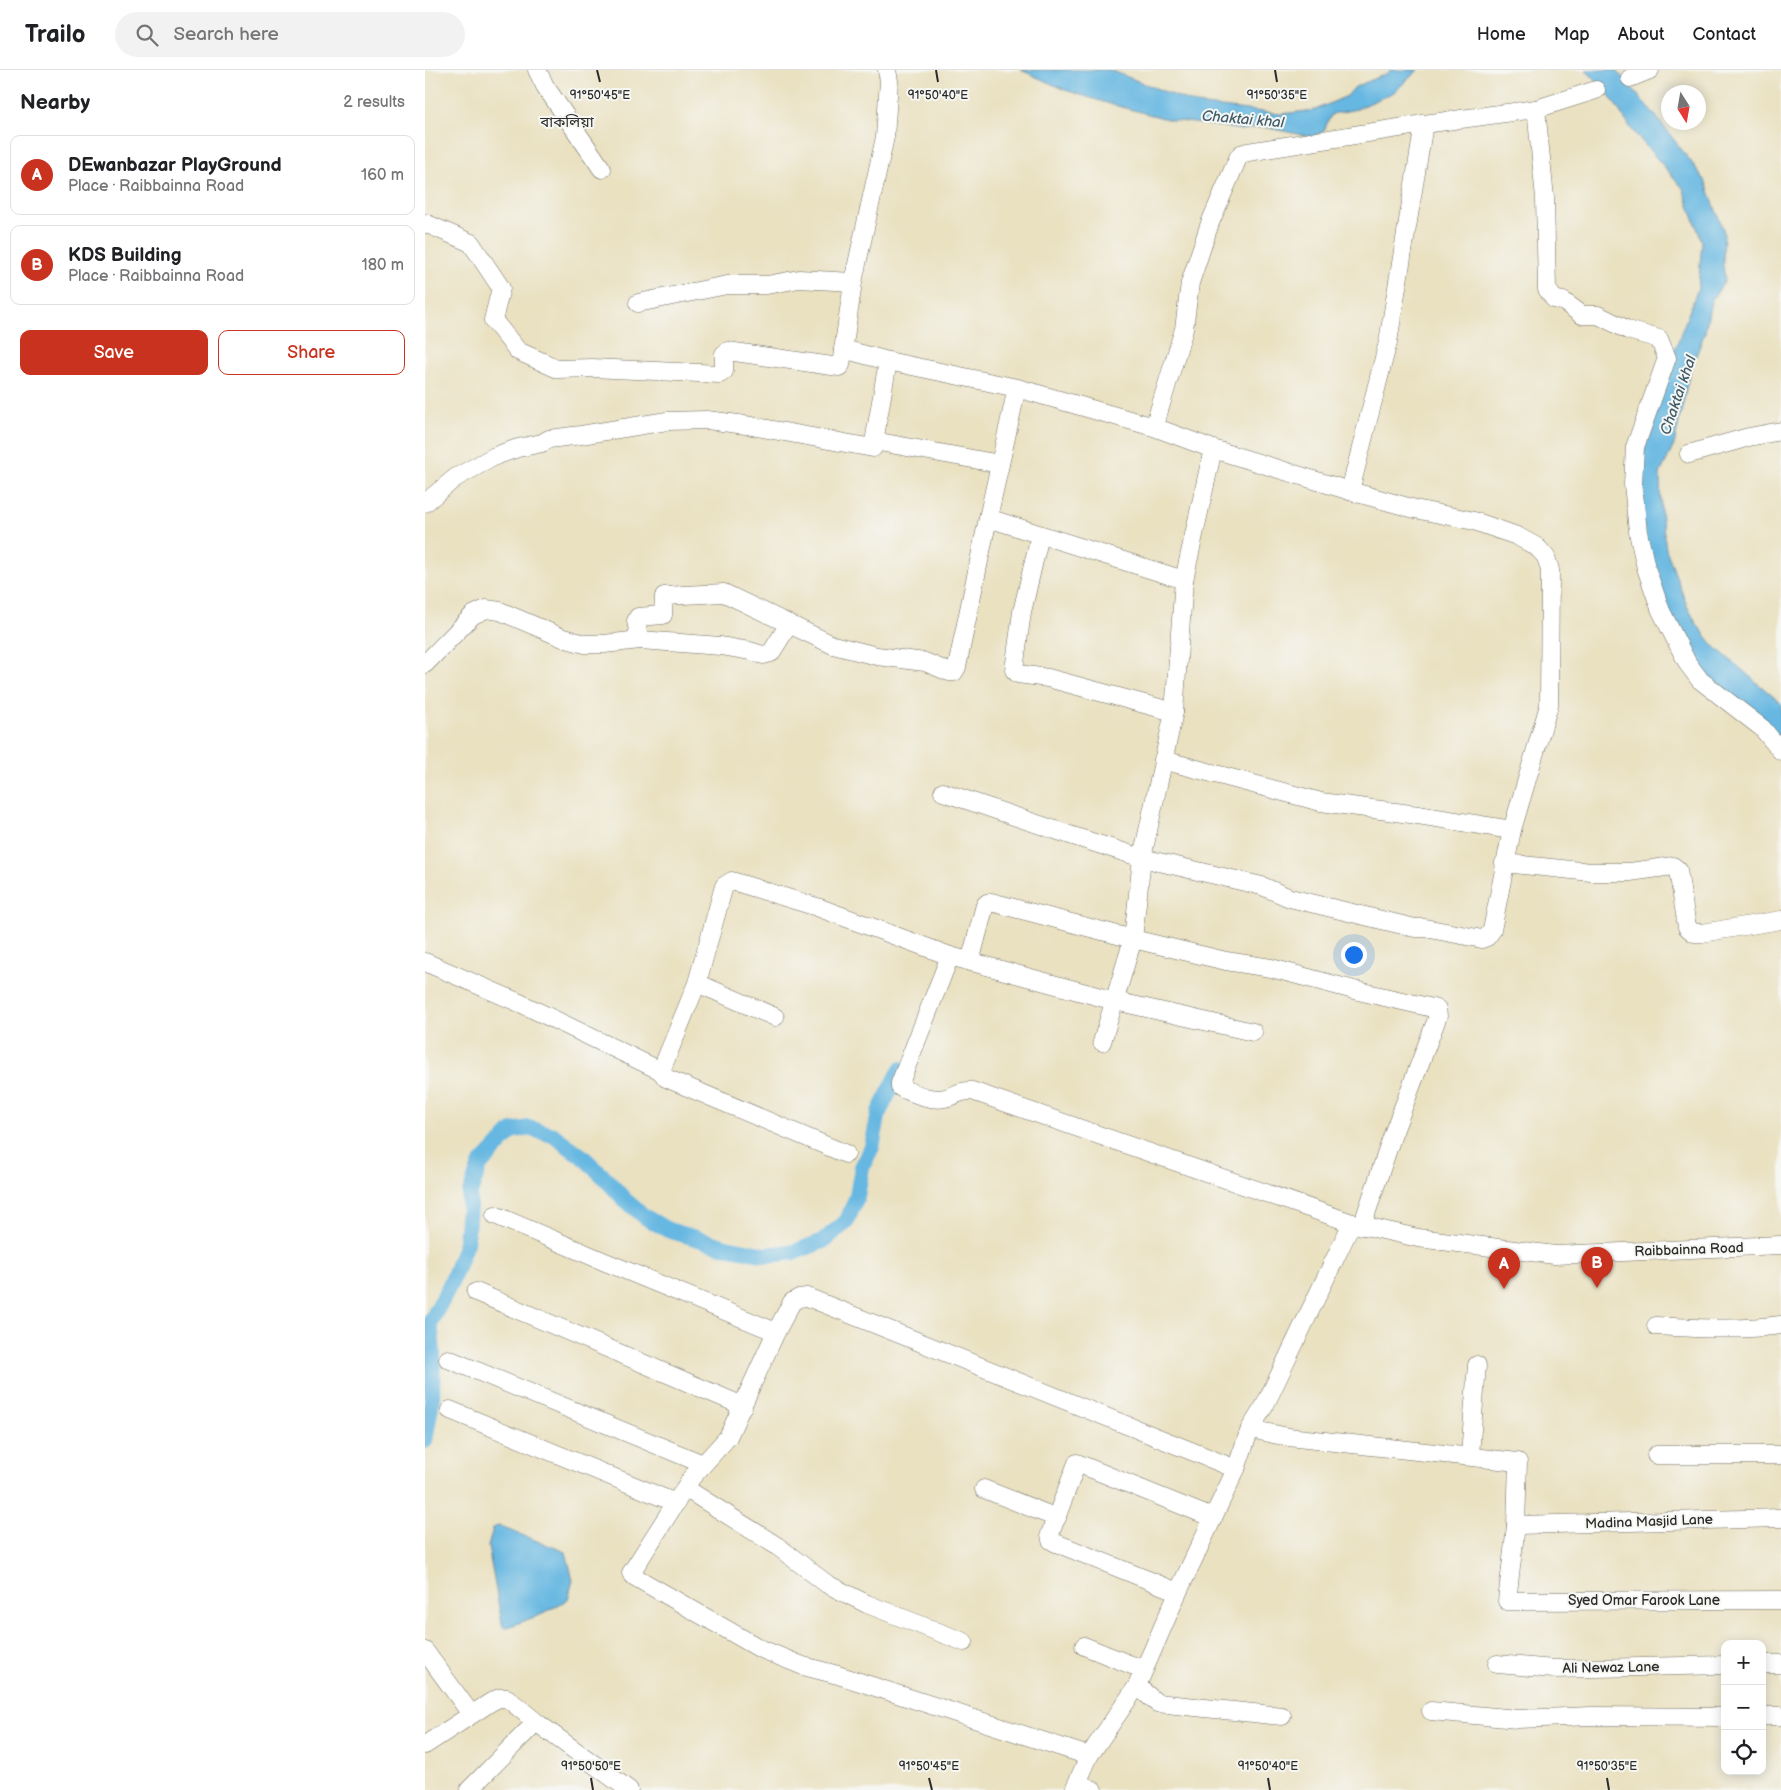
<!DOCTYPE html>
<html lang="en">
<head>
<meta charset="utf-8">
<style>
	body { margin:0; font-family:"Balsamiq Sans","Noto Sans Bengali",sans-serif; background:#f2f2f2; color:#202124 }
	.controls { position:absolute; right:15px; bottom:15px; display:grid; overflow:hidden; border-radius:10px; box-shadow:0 2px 12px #0003 }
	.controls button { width:45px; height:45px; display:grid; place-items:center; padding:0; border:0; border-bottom:1px solid #e0e0e0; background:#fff; color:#202124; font:25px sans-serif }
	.compass { position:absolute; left:1236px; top:15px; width:45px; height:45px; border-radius:50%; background:#fff; box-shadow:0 2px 12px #0003; rotate:169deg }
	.you { position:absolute; left:928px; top:884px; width:18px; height:18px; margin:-12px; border:4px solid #fff; border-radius:50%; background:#1a73e8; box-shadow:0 0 0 8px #1a73e833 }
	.badge { display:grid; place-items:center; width:32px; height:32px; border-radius:50%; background:#c8321e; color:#fff; font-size:16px; font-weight:700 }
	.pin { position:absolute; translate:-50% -41px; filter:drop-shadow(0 1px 2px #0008) }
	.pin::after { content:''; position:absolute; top:26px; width:18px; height:15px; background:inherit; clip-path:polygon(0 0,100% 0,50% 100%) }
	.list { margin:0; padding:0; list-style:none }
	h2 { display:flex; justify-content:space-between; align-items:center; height:65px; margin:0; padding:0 20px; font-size:21px }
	h2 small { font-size:16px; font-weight:400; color:#757577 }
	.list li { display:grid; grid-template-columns:32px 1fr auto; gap:15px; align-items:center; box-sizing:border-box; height:80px; margin:0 10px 10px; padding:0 10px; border:1px solid #e0e0e0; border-radius:10px }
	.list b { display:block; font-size:19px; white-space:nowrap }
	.list p { margin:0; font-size:16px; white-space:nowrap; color:#757577 }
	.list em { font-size:16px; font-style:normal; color:#757577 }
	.actions { display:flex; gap:10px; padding:15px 20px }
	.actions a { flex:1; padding:11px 0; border:1px solid #c8321e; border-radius:10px; text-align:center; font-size:18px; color:#c8321e }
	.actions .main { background:#c8321e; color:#fff }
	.icon { flex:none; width:28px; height:28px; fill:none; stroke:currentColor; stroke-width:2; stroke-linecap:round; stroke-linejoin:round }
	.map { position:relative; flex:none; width:1356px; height:1720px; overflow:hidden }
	header { display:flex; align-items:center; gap:30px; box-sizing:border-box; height:70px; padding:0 25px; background:#fff; border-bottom:1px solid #e0e0e0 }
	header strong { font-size:24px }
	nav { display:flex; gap:28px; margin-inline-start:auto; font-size:18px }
	.search { width:350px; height:45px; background:#f2f2f2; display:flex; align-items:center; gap:12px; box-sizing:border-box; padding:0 18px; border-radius:28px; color:#757577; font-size:19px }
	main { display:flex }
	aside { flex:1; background:#fff }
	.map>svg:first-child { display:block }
	.water { fill:#66b7e1; stroke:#487186 }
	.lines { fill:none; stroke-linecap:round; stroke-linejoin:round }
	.canal { stroke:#66b7e1; stroke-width:16 }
	.street-casing { stroke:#6e6b60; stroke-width:19 }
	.street { stroke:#fff; stroke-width:18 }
	.ticks { fill:none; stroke:#2b2b2b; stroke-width:2 }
	.labels { text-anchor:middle; stroke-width:4; stroke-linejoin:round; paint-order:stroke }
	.street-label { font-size:14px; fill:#2b2b2b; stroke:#f6f6f2 }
	.water-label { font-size:15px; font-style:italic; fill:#405c6b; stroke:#f6f6f2 }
	.neighbourhood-label { font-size:15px; fill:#2b2b2b; stroke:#f6f6f2 }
	.ticks-label { font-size:12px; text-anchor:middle; fill:#2b2b2b; stroke:#f6f6f2; stroke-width:4; stroke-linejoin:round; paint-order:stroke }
</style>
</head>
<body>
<header>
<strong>Trailo</strong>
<div class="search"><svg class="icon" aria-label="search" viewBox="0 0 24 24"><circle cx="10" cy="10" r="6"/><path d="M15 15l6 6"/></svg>Search here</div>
<nav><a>Home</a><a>Map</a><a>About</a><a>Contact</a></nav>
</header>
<main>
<aside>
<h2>Nearby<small>2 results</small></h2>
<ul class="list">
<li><span class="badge">A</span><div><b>DEwanbazar PlayGround</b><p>Place · Raibbainna Road</p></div><em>160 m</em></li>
<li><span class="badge">B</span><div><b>KDS Building</b><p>Place · Raibbainna Road</p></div><em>180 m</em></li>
</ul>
<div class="actions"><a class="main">Save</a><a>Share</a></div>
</aside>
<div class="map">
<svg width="1356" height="1720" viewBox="0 0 1356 1720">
	<rect width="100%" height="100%" fill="#f6f6f2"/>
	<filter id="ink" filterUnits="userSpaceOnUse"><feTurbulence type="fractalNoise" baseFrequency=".02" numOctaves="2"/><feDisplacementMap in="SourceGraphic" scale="10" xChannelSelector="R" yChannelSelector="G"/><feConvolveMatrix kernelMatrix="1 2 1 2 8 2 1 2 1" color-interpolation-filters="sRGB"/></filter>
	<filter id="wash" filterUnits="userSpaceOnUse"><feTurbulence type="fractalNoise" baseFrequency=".0096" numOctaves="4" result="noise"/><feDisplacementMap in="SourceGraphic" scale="20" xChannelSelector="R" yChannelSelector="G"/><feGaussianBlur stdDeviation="1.12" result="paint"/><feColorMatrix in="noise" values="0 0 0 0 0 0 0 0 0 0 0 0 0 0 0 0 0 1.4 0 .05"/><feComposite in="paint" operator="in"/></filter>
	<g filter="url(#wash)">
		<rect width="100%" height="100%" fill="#eae1c1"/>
		<g class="water">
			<polygon points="596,0 685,0 771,34 856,44 890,40 922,26 930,17 963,3 965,0 993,0 969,22 932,39 907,44 903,51 899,61 887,67 839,57 816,60 800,57 746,50 685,34 640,20"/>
			<polygon points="1161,0 1191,0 1230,45 1280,110 1299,162 1298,194 1300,211 1286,231 1280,262 1264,305 1249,375 1235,404 1236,441 1241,479 1262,536 1273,556 1290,577 1356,633 1356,676 1290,618 1244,553 1217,465 1211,405 1234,321 1273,218 1277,172 1258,118 1207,60 1184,25"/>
			<polygon points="73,1456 141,1482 148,1510 143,1529 120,1543 83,1557 78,1557 77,1553 63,1477 68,1458"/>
		</g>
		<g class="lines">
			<g class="canal">
				<polyline points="5,1253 27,1211 41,1173 45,1123 55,1095 87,1061 103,1058 128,1065 158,1087 178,1106 199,1129 220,1147 243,1160 301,1177 341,1185 370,1182 398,1171 422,1151 432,1126 437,1097 447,1077 454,1042 476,999"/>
				<polyline points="0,1371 7,1330 8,1281 5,1253"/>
			</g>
		</g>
	</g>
	<g filter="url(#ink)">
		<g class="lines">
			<defs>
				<g id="street">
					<polyline points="112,0 120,16 177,99"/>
					<polyline points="1205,8 1225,0"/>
					<polyline points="1111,39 1120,128 1122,219 1129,229 1138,231 1157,245 1173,245 1203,260 1234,269 1242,288 1210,377 1208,414 1213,462 1221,498 1236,541 1263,594 1275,610 1337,658 1356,681"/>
					<polyline points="0,153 46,173 76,218 68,250 93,281 133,299 167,298 295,304 299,301 299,284 303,281 414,297 416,295 428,212 460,67 464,11 462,0"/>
					<polyline points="213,233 302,215 342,215 374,209 428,212"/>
					<polyline points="418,279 463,291 592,318 729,357 788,379 925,421 990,439 1049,451 1092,466 1112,477 1121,487 1125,500 1124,635 1087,760 1067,860 1062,867 1057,869 1000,858 990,858 865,828 837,816 717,788 648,766 518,722"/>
					<polyline points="592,318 563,448 759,510 749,642 717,788 708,869 677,972"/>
					<polyline points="729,357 759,259 765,213 785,153 813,88 816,84 823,82 999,54 1111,39 1171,20"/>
					<polyline points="449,371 575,394"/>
					<polyline points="1264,384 1324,367 1356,361"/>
					<polyline points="925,421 963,272 999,54"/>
					<polyline points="0,433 30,408 70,386 93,378 117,373 124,369 156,365 242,351 282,350 321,355 448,378 463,291"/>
					<polyline points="615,465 597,542 589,600 593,604 623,608 749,642"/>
					<polyline points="759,510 788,379"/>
					<polyline points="215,570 211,551 213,547 238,545 239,526 299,523 408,575 452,586 500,592 524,602 529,602 532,597 563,448"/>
					<polyline points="0,594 48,545 61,539 75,541 138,568 160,574 179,574 215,570 296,576 325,581 338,585 346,583 364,554"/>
					<polyline points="738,690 896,732 993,745 1087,760"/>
					<polyline points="1079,793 1166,802 1205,802 1248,796 1253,800 1262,857 1269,863 1277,863 1356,850"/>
					<path d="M525,886L475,1013V1017L478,1019C491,1024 506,1031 520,1028C531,1026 533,1020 547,1021L927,1153L993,1168L1130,1185L1356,1175"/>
					<polyline points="0,892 97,934 236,1001 272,913 299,816 307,811 392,837 525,886 690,931 828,962"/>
					<polyline points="545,892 560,835 562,833 566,832 708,869 801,891 846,898 929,920 1012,939 1013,946 968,1064 937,1156"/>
					<polyline points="272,913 350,947"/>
					<polyline points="236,1001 241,1008 421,1084"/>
					<polyline points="70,1145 178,1191 351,1262"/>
					<polyline points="51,1222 318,1336"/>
					<path d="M1231,1256C1273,1258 1314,1261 1356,1255"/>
					<polyline points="23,1289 278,1394"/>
					<polyline points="25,1340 251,1433"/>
					<polyline points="825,1359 863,1367 1093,1392 1091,1455 1082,1531 1356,1530"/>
					<polyline points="1045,1385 1052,1295"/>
					<polyline points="1231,1385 1356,1385"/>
					<polyline points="260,1418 352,1476 402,1514 442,1534 539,1572"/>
					<polyline points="559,1419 632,1448"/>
					<polyline points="1091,1455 1356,1448"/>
					<polyline points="753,1522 631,1473 626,1470 625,1464 652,1393 788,1448"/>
					<polyline points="659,1576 719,1600"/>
					<polyline points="0,1581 46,1644"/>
					<polyline points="1072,1594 1129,1599 1300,1595"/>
					<polyline points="1337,1594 1356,1594"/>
					<polyline points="712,1616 732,1633 857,1646"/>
					<polyline points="1006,1641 1092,1649 1166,1646 1300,1647"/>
					<polyline points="1337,1646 1356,1646"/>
					<polyline points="0,1675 66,1632 74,1628 82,1628 111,1652 204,1720"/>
					<polyline points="664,1686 413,1605 378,1596 334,1578 210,1507 206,1503 267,1407 303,1367 351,1262 367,1232 374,1228 382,1227 811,1399"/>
					<polyline points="653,1713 668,1720"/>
					<polyline points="44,1720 111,1652"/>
					<polyline points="649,1720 664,1686 712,1616 753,1522 811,1399 825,1359 840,1335 927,1153"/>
				</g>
			</defs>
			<use href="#street" class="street-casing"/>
			<use href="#street" class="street"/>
		</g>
	</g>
	<path class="ticks" d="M172,0L175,12M511,0L513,12M850,0L852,12M166,1708L168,1720M504,1708L507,1720M843,1708L845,1720M1182,1708L1184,1720"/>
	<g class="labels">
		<g class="street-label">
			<text transform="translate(1264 1179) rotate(-2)" y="5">Raibbainna Road</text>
			<text transform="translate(1224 1451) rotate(-2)" y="5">Madina Masjid Lane</text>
			<text x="1219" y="1535">Syed Omar Farook Lane</text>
			<text transform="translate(1186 1597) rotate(-1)" y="5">Ali Newaz Lane</text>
		</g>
		<g class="water-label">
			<text transform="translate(818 49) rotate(5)" y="5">Chaktai khal</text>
			<text transform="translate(1253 325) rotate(-71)" y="5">Chaktai khal</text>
		</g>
		<g class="neighbourhood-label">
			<text x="142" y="57">বাকলিয়া</text>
		</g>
	</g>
	<g class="ticks-label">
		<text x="175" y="29">91°50'45"E</text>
		<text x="513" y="29">91°50'40"E</text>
		<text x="852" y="29">91°50'35"E</text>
		<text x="166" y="1700">91°50'50"E</text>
		<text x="504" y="1700">91°50'45"E</text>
		<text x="843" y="1700">91°50'40"E</text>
		<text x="1182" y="1700">91°50'35"E</text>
	</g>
</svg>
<div class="controls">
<button>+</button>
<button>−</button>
<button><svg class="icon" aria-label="locate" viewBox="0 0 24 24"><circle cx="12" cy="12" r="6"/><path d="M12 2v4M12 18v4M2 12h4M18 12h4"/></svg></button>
</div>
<svg class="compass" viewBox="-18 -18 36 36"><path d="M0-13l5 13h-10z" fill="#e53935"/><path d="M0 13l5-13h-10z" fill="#757577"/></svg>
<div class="you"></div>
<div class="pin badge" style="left:1079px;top:1219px">A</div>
<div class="pin badge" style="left:1172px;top:1218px">B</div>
</div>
</main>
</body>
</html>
